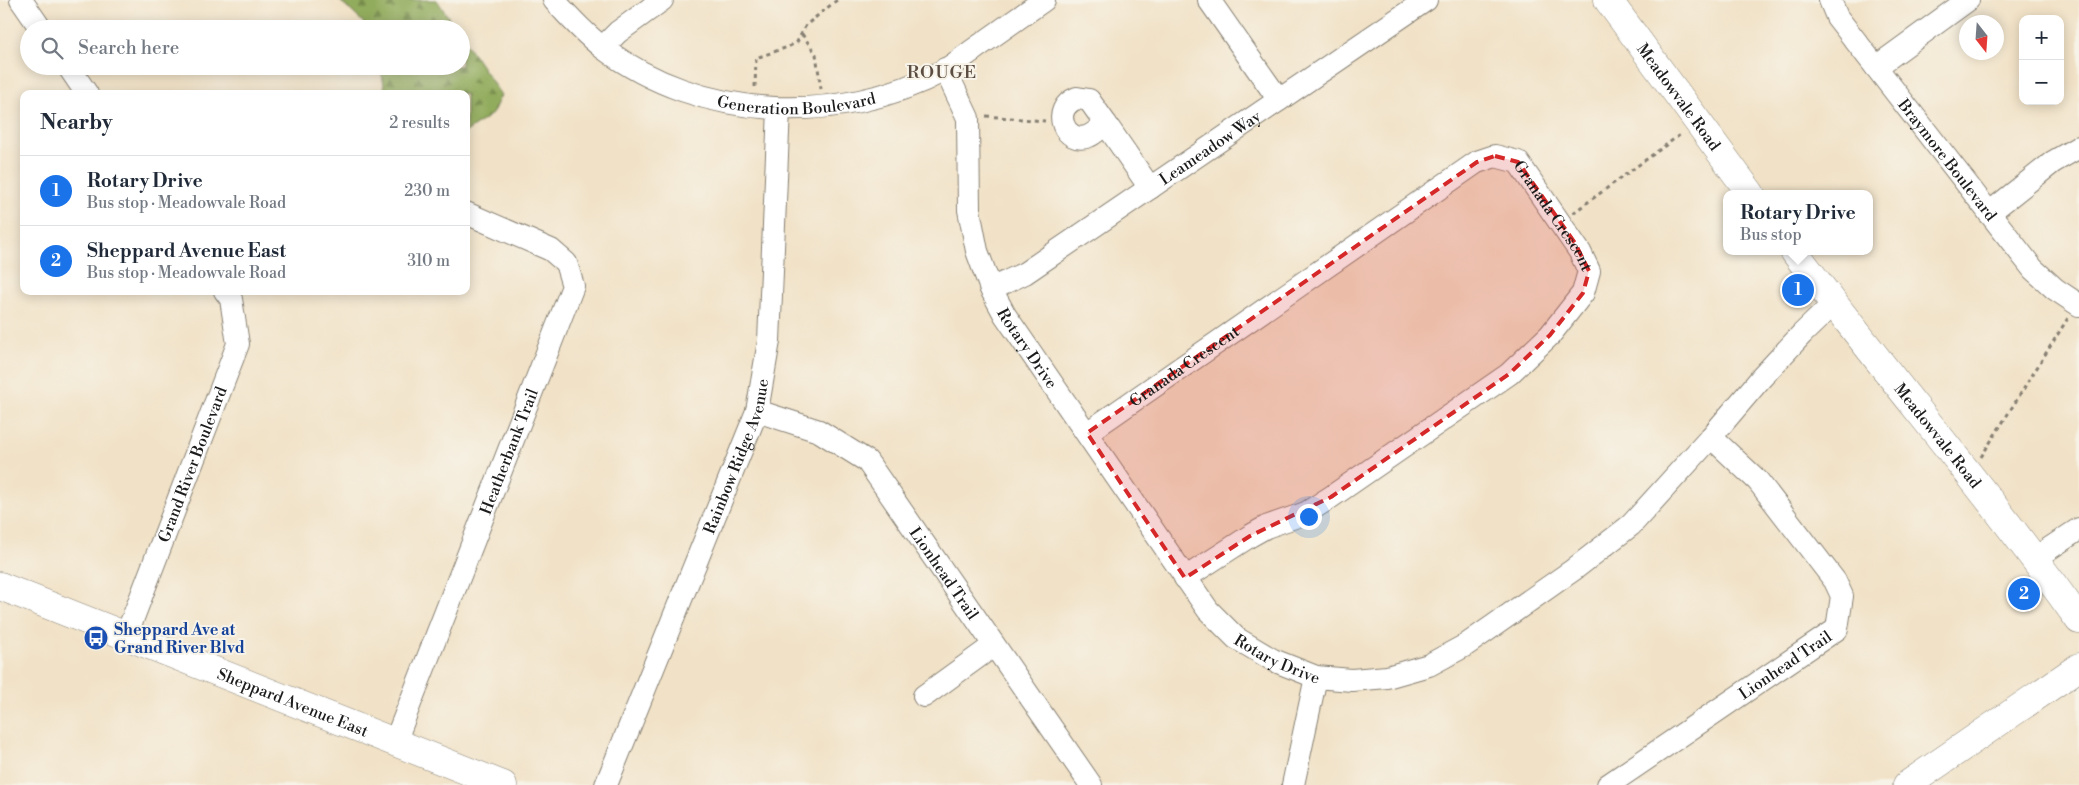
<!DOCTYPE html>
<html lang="en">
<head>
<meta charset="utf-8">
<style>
	body { margin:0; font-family:"Libre Bodoni",serif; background:#f2f2f3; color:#1f2937 }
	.controls { position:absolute; right:15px; top:15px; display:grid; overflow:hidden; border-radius:10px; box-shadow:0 2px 12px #0003 }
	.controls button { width:45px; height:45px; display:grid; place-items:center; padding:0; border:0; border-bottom:1px solid #e0e1e3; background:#fff; color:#1f2937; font:25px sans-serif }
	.compass { position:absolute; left:1959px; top:15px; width:45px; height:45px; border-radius:50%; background:#fff; box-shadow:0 2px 12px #0003; rotate:163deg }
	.you { position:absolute; left:1308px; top:516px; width:18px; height:18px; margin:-12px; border:4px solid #fff; border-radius:50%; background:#1a73e8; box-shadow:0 0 0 8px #1a73e833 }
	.badge { display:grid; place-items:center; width:32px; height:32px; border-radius:50%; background:#1a73e8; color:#fff; font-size:16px; font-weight:700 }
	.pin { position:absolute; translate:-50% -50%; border:2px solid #fff; box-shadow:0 1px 5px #0006 }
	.popup { position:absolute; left:1723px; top:190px; width:150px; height:65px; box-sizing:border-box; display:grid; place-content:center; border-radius:10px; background:#fff; filter:drop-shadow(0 1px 4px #0005); font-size:16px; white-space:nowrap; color:#747a83 }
	.popup b { font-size:19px; color:#1f2937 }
	.popup::after { content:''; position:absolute; left:50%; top:100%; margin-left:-10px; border:10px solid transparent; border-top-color:#fff }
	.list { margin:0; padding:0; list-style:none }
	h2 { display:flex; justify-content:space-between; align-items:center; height:65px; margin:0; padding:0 20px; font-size:21px }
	h2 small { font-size:16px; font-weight:400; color:#747a83 }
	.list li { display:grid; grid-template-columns:32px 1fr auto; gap:15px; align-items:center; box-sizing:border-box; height:70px; padding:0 20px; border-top:1px solid #e0e1e3 }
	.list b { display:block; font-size:19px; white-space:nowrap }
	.list p { margin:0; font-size:16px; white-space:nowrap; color:#747a83 }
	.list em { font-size:16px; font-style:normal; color:#747a83 }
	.icon { flex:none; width:28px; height:28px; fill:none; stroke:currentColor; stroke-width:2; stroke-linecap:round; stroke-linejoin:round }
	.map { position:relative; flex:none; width:2079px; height:785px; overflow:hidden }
	.search { position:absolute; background:#fff; box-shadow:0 2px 12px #0003; left:20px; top:20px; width:450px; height:55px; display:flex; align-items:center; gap:12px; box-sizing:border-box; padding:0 18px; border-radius:28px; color:#747a83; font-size:19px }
	.panel { position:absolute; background:#fff; box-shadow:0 2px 12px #0003; left:20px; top:90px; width:450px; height:205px; border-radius:10px }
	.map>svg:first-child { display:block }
	.forest { fill:url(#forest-firs); stroke:#57643c }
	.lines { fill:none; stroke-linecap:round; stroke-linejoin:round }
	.minor-casing { stroke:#867f72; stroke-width:24 }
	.major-casing { stroke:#867f72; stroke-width:29 }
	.path { stroke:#867f72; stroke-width:3; stroke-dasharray:4 4; stroke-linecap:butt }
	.minor { stroke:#fff; stroke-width:22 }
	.major { stroke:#fff; stroke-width:28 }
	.marked { fill:#d62828; fill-opacity:0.2; stroke:#d62828; stroke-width:4; stroke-dasharray:10 6; stroke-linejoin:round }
	.labels { text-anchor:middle; stroke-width:4; stroke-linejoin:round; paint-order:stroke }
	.street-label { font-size:16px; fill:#1c1c1c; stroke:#f7f3e8 }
	.transit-label { font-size:16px; font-weight:bold; fill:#164399; stroke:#f7f3e8; text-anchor:start }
	.neighbourhood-label { font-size:18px; letter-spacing:1px; fill:#5c4d42; stroke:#f7f3e8 }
</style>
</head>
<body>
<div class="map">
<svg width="2079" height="785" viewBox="0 0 2079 785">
	<defs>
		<pattern id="forest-firs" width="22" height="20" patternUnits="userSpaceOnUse" patternTransform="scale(1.25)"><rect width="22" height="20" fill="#92ac5d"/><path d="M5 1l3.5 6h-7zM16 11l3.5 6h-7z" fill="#768b4c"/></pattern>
	</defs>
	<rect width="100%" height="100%" fill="#f7f3e8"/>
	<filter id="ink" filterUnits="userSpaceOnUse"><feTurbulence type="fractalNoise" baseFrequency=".02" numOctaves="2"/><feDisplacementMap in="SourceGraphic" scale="10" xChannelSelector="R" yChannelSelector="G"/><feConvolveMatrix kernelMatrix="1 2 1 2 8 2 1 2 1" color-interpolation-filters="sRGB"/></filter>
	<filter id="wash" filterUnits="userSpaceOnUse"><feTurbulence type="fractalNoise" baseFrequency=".0096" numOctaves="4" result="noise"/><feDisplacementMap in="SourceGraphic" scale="20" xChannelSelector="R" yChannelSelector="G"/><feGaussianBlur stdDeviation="1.12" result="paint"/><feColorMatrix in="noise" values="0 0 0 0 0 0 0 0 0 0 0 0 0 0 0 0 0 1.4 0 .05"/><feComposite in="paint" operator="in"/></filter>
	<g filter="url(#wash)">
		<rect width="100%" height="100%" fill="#f1e2c7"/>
		<g class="forest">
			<polygon points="339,0 437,0 456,29 366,29 363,22"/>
			<polygon points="461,36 501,95 492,114 466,132 466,94 386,94 380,66 461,66"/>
		</g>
	</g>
	<g filter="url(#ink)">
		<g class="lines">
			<defs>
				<g id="minor">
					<polyline points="21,0 41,29"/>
					<path id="s1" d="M554,0C569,17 585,34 603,48C701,121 838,127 945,70C955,64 966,55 976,48C999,32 1021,16 1044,0"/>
					<polyline points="1209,0 1279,100"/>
					<path id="s2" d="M1830,0L1837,17L2033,269L2055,289L2079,305"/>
					<polyline points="603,47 618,32 662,0"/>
					<polyline points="68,66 87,94"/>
					<polyline points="1876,67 1968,0"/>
					<path id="s3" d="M945,69L968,118L969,210L977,251L991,289L1005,315L1208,610L1236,638L1273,660L1316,677L1352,680L1387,677L1429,665L1466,645L1573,570L1631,525L1711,437L1762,377L1802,334L1833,304"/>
					<path d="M1077,98L1089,100L1106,124C1100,128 1095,133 1089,136C1065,146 1049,109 1077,98Z"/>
					<polyline points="1106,124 1150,188"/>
					<polyline points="1989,213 2053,162 2079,147"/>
					<path id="s4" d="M991,289L1025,273L1426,0"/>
					<path id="s5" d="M757,411L819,431L867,461L1091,785"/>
					<path id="s6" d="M1087,433L1477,162L1495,156L1518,162L1580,252L1589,271L1583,293L1550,335L1509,374L1331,497L1306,513L1266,527L1250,536L1185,578"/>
					<polyline points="2035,558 2079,529"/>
					<path id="s7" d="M126,636L238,344L231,299L225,291"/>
					<polyline points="924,696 993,646"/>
					<path id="s8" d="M395,742L573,286L566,263L551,250L466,213"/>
					<path id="s9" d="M606,785L757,411L769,341L779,109"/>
					<polyline points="1293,785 1316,677"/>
					<path id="s10" d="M1608,785L1837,629L1842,596L1835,581L1758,481L1711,437"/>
				</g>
				<g id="major">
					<path id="s11" d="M1608,0L1751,194"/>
					<path id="s12" d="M1794,251C1887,376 1989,493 2079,620"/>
					<path id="s13" d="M0,586L503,785"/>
					<polyline points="1907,785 2079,667"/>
				</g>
			</defs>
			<use href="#minor" class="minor-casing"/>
			<use href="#major" class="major-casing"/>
			<g class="path">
				<polyline points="802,34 816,54 821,89"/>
				<polyline points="755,87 756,58 788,47 797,42 806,25 837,0"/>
				<polyline points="986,116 1045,121"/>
				<polyline points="1573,213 1681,134"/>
				<polyline points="1981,457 2068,318"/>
			</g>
			<use href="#minor" class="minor"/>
			<use href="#major" class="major"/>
		</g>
	</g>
	<path class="marked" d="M1495,156L1518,162L1575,243L1589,271L1583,293L1550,335L1509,374L1331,497L1250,536L1185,578L1087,433L1477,162Z"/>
	<defs>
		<symbol id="bus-disc" viewBox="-11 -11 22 22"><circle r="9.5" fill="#1a4fb4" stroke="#f7f3e8"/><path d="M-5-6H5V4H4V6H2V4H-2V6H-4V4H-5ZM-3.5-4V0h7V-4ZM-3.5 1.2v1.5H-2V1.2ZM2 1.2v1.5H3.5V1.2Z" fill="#fff"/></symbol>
	</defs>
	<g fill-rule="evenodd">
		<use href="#bus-disc" x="82" y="624" width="28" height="28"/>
	</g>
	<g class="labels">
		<g class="street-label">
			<text dy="6" stroke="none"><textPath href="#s1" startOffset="275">Generation Boulevard</textPath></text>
			<text dy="6" stroke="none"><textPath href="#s11" startOffset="120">Meadowvale Road</textPath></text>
			<text dy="6" stroke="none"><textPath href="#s4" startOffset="261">Leameadow Way</textPath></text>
			<text dy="6" stroke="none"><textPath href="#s2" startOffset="199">Braymore Boulevard</textPath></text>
			<text dy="6" stroke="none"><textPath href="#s6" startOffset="582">Granada Crescent</textPath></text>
			<text dy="6" stroke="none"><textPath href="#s3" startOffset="298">Rotary Drive</textPath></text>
			<text dy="6" stroke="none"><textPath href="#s6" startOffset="118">Granada Crescent</textPath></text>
			<text dy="6" stroke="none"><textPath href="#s12" startOffset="234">Meadowvale Road</textPath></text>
			<text dy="6" stroke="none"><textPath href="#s8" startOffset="312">Heatherbank Trail</textPath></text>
			<text dy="6" stroke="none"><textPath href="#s9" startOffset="354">Rainbow Ridge Avenue</textPath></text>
			<text dy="6" stroke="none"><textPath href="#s7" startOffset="184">Grand River Boulevard</textPath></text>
			<text dy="6" stroke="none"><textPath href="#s5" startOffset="258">Lionhead Trail</textPath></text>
			<text dy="6" stroke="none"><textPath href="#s3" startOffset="702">Rotary Drive</textPath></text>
			<text dy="6" stroke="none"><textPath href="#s10" startOffset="214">Lionhead Trail</textPath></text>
			<text dy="6" stroke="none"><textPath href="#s13" startOffset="315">Sheppard Avenue East</textPath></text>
		</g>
		<g class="transit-label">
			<text x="114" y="635">Sheppard Ave at<tspan x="114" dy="18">Grand River Blvd</tspan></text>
		</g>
		<g class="neighbourhood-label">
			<text x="942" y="78">ROUGE</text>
		</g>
	</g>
</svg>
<div class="controls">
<button>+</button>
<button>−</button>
</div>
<svg class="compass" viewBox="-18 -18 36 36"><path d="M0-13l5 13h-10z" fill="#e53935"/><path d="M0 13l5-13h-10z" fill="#747a83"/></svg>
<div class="you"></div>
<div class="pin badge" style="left:1798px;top:290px">1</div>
<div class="popup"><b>Rotary Drive</b>Bus stop</div>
<div class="pin badge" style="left:2024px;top:594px">2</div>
<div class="search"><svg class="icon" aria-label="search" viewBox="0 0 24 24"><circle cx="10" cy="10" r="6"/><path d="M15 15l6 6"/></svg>Search here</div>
<section class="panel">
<h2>Nearby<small>2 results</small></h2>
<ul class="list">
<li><span class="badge">1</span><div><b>Rotary Drive</b><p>Bus stop · Meadowvale Road</p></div><em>230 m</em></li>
<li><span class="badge">2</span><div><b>Sheppard Avenue East</b><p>Bus stop · Meadowvale Road</p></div><em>310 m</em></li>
</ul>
</section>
</div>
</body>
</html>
